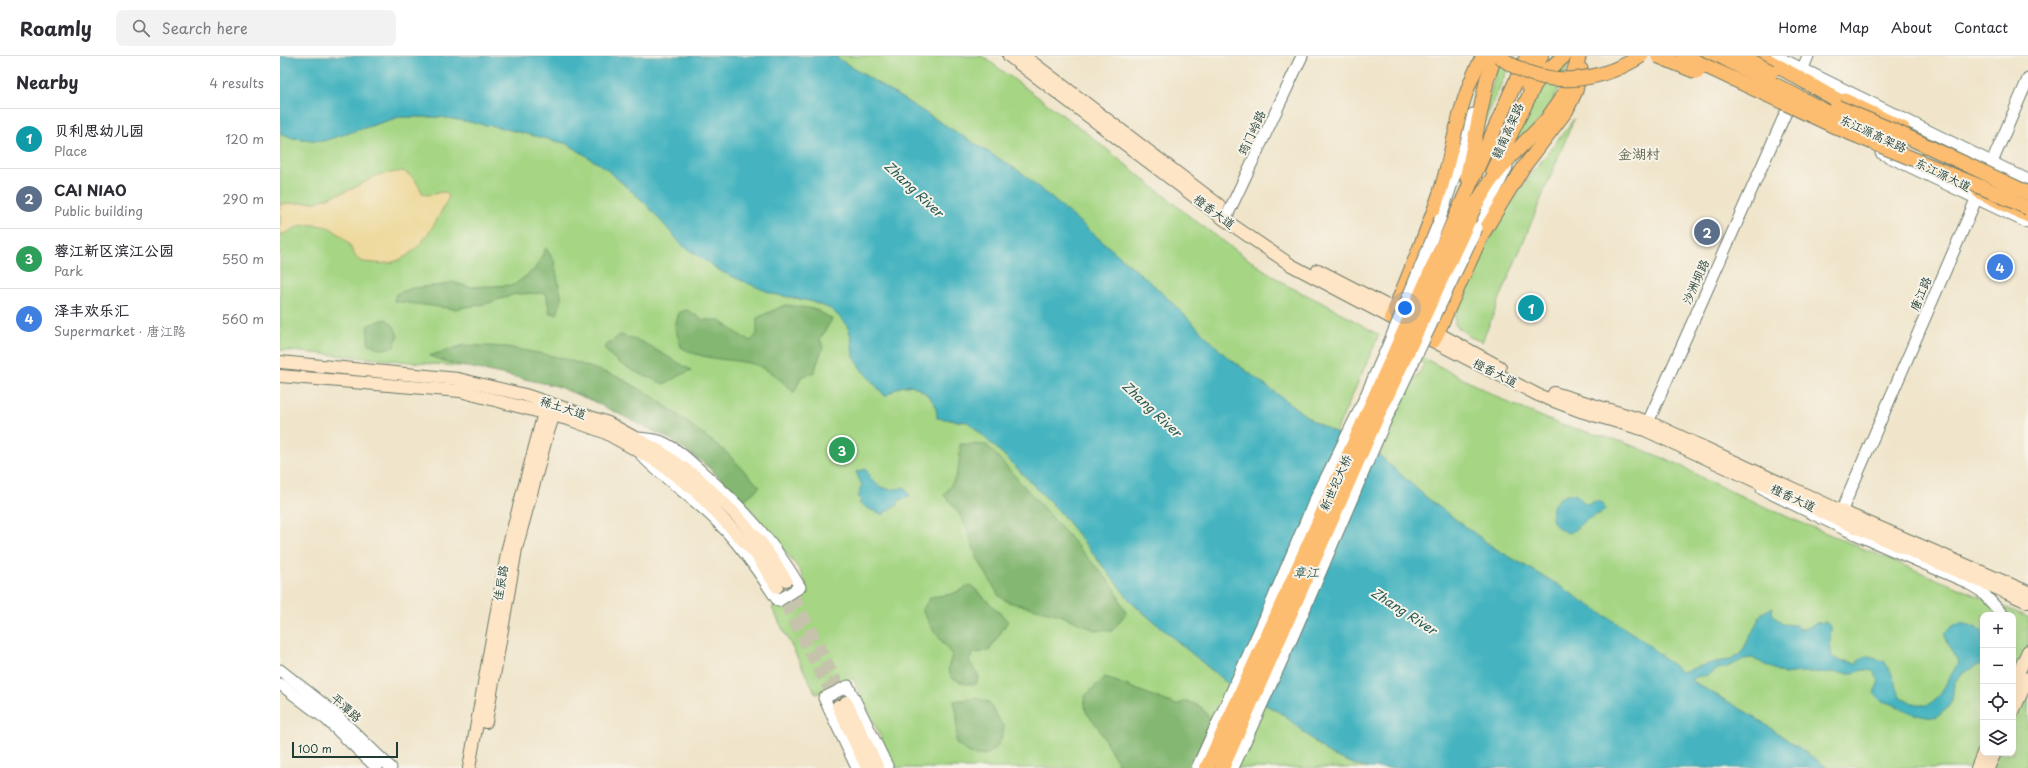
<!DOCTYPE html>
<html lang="en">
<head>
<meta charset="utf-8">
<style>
	body { margin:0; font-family:"Playpen Sans","LXGW WenKai TC",sans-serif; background:#f2f2f3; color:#2b2b33 }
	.controls { position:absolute; right:12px; bottom:12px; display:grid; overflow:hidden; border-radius:8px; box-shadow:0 4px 16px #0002 }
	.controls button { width:36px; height:36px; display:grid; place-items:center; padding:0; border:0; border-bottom:1px solid #e1e1e2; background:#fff; color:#2b2b33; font:20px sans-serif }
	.scale { position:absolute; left:12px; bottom:10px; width:106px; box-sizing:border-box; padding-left:4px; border:2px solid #1f3d34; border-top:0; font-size:11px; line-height:14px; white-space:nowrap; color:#1f3d34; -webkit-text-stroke:3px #f7f3e8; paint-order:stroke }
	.you { position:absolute; left:1125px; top:252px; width:14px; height:14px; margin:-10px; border:3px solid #fff; border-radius:50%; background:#1a73e8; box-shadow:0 0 0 6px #1a73e833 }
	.badge { display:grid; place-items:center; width:26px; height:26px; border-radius:50%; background:#1f6fb2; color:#fff; font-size:13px; font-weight:700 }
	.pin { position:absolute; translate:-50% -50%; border:2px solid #fff; box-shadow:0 1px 4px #0006 }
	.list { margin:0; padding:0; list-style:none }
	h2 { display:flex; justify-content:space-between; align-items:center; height:52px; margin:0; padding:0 16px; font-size:17px }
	h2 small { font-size:13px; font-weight:400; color:#7c7c81 }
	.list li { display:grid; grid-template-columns:26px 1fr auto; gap:12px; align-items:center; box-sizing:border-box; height:60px; padding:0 16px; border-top:1px solid #e1e1e2 }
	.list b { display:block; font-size:15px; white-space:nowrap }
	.list p { margin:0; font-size:13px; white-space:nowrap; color:#7c7c81 }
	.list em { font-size:13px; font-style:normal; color:#7c7c81 }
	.icon { flex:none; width:22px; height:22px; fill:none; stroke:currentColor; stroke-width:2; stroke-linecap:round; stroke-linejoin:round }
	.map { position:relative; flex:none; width:1748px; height:712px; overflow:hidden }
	header { display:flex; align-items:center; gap:24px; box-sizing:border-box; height:56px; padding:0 20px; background:#fff; border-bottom:1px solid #e1e1e2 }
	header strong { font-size:19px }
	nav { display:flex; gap:22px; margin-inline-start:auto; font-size:14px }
	.search { width:280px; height:36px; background:#f2f2f3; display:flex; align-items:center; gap:10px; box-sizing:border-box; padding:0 14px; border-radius:8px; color:#7c7c81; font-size:15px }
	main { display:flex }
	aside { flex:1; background:#fff }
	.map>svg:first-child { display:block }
	.green { fill:#a6d684; stroke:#628a5c; fill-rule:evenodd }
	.forest { fill:#84b772; stroke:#527a53 }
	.sand { fill:#eeda9e; stroke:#868c69 }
	.water { fill:#45b4c0; stroke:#32787a }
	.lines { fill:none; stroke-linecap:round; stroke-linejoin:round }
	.secondary-tunnel { stroke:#c6c3ad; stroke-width:12; stroke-dasharray:12 6; stroke-linecap:butt }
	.tertiary-casing { stroke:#687869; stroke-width:13 }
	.secondary-casing { stroke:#687869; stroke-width:14 }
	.primary-casing { stroke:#687869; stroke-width:15 }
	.trunk-casing { stroke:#687869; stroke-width:16 }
	.tertiary { stroke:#fff; stroke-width:11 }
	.secondary { stroke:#fee5c5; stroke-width:12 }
	.primary { stroke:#fcbd6f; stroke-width:13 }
	.trunk { stroke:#fcbd6f; stroke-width:14 }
	.tertiary-bridge-casing { stroke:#687869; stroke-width:13; stroke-linecap:butt }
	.trunk-bridge-casing { stroke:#687869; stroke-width:16; stroke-linecap:butt }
	.tertiary-bridge { stroke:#fff; stroke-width:11 }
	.trunk-bridge { stroke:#fcbd6f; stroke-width:14 }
	.labels { text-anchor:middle; stroke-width:4; stroke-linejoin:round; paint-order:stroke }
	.street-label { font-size:12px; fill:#1f3d34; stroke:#f7f3e8 }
	.water-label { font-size:13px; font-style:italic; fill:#285b57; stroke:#f7f3e8 }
	.quarter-label { font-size:14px; fill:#5f654f; stroke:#f7f3e8 }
</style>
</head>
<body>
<header>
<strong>Roamly</strong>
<div class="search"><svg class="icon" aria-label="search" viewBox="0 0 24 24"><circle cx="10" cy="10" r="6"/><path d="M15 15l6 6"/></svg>Search here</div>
<nav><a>Home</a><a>Map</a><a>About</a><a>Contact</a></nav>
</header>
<main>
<aside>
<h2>Nearby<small>4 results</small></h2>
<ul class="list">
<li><span class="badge" style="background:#0f9aa8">1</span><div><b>贝利思幼儿园</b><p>Place</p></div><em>120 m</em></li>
<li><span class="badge" style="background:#5c6f8a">2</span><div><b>CAI NIAO</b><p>Public building</p></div><em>290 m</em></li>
<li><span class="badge" style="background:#2e9e5b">3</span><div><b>蓉江新区滨江公园</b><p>Park</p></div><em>550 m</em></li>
<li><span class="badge" style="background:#3f7fe0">4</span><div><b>泽丰欢乐汇</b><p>Supermarket · 唐江路</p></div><em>560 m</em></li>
</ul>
</aside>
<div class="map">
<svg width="1748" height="712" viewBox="0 0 1748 712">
	<rect width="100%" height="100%" fill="#f7f3e8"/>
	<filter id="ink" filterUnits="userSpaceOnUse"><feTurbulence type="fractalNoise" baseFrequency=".025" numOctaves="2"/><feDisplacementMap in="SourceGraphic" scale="8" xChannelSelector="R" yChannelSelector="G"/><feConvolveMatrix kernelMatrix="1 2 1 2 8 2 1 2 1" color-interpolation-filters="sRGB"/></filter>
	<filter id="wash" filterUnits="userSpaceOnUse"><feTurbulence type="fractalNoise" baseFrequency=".012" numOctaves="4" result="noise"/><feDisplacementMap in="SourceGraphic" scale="16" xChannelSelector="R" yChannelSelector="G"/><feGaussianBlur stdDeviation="0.9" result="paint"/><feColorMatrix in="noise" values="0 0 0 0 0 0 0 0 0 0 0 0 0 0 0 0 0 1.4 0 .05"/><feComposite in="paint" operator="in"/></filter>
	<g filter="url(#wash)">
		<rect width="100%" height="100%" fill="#f0e5cb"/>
		<g class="green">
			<polygon points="554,0 702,0 803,74 913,163 965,201 1008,230 1049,250 1099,279 1055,378 1033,365 945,299 878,233 742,117"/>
			<polygon points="1220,0 1233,0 1200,77"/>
			<path d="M1272,0H1289C1282,43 1253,73 1224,103Z"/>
			<path d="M119,61H161L218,71L288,88L325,112L365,147L493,238L530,245L551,253L566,267L571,280L573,298L581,313L605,340L619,331L632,329C651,339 655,349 669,364L688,366L728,403L779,455L853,548L947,627L1004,659L1049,698L1076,709L1088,712H615L573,622L536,638L492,552L527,530L519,513L464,444L426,409L392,384L313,345L277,330L197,312L0,294V77L13,82L43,85Z"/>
			<polygon points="1294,63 1202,286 1190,281 1175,269 1175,260 1203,196 1230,146"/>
			<path d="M1138,299L1229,347L1279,368L1343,386L1398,408L1426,424L1510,462L1748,561V712H1548L1473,660L1410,624L1272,525L1214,492L1147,442L1099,399L1130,321L1136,323L1144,308L1136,302ZM1703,559H1733V697H1703Z"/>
		</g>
		<g class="forest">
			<polygon points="266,192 274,205 282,244 277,258 270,257 266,237 236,238 205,248 174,253 114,245 116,238 132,232 163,229 172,226 189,231 234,229 255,213"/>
			<path d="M505,249L535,253L552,263L540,283L543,291L534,316L521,321L514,337C504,326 487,312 473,308C448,302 423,305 401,291L395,271L399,256L407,254L423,264H439L464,282L471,285L477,278V262Z"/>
			<polygon points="106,263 114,270 118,280 114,291 100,293 88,287 88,269"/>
			<path d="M340,279L362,286L411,314L384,328C366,320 333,309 324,291Z"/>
			<polygon points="184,289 227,291 283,302 341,322 375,342 445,395 480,431 464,444 426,409 392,384 313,345 277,330 170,307 149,300"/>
			<path d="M680,388L707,389L834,531L846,557L832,575L815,574L780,559L728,546L719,540L697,502L686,470L677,454L664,439C678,421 680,411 680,388Z"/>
			<polygon points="691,529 728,565 709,595 694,597 689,605 699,621 696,628 686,628 672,622 668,613 672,599 652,572 642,554 651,541 672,538"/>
			<polygon points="825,621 896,649 907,645 921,651 932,665 911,712 832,712 838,707 817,670 806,656 804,641"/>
			<path d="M697,642L708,646L724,672C719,701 697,708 676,687L677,659L674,645Z"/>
		</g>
		<path class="sand" d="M123,115C134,120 138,128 143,138C152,141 158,135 166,136L169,141C153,171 134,213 94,207C90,206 84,207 81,205C75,202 72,194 69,188C66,183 55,175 50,172C42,169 24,167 17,171C11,174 7,177 0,179V148L36,146L72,133L97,119Z"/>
		<g class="water">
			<path d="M0,0H554L742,117L878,233L945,299L1033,365L1099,399L1147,442L1214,492L1272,525L1361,583L1401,616L1435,606L1451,604L1462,596L1482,557L1493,551L1492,557L1502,568L1515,569L1520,573L1527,572L1536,567L1546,566L1551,571L1550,589L1552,601L1559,604L1576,607L1585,600L1604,605L1611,616L1620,640L1636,649H1648L1659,640L1678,607C1675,595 1664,590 1665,577C1678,562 1687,568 1703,575V607C1695,611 1682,616 1677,623C1672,629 1674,636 1672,643C1669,654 1657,663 1647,661C1630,659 1617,648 1601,645L1594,637L1599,625L1593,615L1583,614L1573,617L1522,616L1504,618L1472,602L1465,603L1447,611L1438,613L1428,619L1416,621L1410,624L1473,660L1548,712H1088L1076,709L1049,698L1004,659L947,627L853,548L779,455L728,403L688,366L657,362C657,344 647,337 632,329L619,331L605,340L581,313L573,298L571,280L566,267L551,253L530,245L493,238L442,216L402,189L365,147L325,112L288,88L218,71L161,61H119L43,85L13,82L0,77Z"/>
			<path d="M586,413C593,431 607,437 625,431L630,440L618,445V449L612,451L609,455H605L604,459L591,454L579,447L581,444L578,440L580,437L579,433L582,430L576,416Z"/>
			<path d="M1291,438L1297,439L1306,448L1317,445L1323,447L1325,454C1319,459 1314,459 1308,463C1300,467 1298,473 1289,477C1286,476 1282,475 1280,473C1264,463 1272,440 1291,438Z"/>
		</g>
	</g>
	<g filter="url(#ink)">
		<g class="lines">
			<g class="secondary-tunnel">
				<polyline points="506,524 566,646"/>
				<polyline points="497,531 558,650"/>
			</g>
			<defs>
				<g id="tertiary">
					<polyline points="1496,0 1748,124"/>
					<polyline points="1520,19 1528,0"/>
					<polyline points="1601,97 1748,167"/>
					<polyline points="1160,163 1187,83 1193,58"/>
					<polyline points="945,164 1022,0"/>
					<polyline points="1197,172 1227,111"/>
					<polyline points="1365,373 1511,45"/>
					<path d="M358,382C365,383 376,383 382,386C398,393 411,406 423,417C463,452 493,485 520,531L498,545C477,513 456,482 427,456C406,437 382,420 362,400"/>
					<polyline points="1482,433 1564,473 1684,525 1701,535 1723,559"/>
					<polyline points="1558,463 1748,23"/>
					<polyline points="0,614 51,654 111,712"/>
					<polyline points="0,628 46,663 97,712"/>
					<polyline points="577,712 544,642 568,630 608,712"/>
				</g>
				<g id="secondary">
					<polyline points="729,0 945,164 1011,209 1119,266"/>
					<polyline points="744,0 939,149"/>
					<polyline points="1038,214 1123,258"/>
					<polyline points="1150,273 1220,311"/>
					<polyline points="1145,281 1258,339 1300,355 1365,374 1557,463 1748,546"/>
					<polyline points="0,306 178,323 245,339 328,367 379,395 419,423 453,456 482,488 506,524"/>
					<polyline points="0,320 180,335 291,364 324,376 378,406 416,435 476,498 497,531"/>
					<polyline points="1274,337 1369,366 1561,455 1748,536"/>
					<polyline points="1733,629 1748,595"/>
					<polyline points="566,646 598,712"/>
					<polyline points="558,650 587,712"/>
					<polyline points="1733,656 1748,622"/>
					<polyline points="206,666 236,493 267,379 276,352"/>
					<polyline points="189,712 228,492 266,349"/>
					<polyline points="1697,712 1703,697"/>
					<polyline points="1708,712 1715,697"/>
				</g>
				<g id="primary">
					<polyline points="1429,0 1449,11"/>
					<polyline points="1565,44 1623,72"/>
					<polyline points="1699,136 1748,160"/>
					<path d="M1111,261C1128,221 1145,180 1159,139C1174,93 1178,42 1203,0"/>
					<polyline points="1154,285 1202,179 1243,112 1287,54 1296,35 1301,13"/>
				</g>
				<g id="trunk">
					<polyline points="1480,0 1573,53"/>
					<polyline points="1248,29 1261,0"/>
					<polyline points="1213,114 1255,28 1264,18 1284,0"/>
					<polyline points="1187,121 1207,23 1215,0"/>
					<polyline points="1184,142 1247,0"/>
					<polyline points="1195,150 1211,124 1231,100 1266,65 1289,31 1299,0"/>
				</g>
			</defs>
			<use href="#tertiary" class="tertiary-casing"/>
			<use href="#secondary" class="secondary-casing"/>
			<use href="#primary" class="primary-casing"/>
			<use href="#trunk" class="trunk-casing"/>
			<use href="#tertiary" class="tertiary"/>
			<use href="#secondary" class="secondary"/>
			<use href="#primary" class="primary"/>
			<use href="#trunk" class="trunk"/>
			<defs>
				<g id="tertiary-bridge">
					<polyline points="917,712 985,562 1034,446 1078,357 1106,294 1160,163"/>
					<polyline points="953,712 1013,580 1104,368 1197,172"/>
				</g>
				<g id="trunk-bridge">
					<path d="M1219,0C1262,34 1316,28 1361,0"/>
					<polyline points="1378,0 1417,16"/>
					<polyline points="1404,0 1558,72 1730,143"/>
					<polyline points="1440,0 1566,66"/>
					<polyline points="1462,0 1491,16"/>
					<polyline points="1557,51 1619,77 1748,137"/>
					<polyline points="1722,140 1748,152"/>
					<polyline points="927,712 993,568 1184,142"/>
					<polyline points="942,712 1096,363 1195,150"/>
				</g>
			</defs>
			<use href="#tertiary-bridge" class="tertiary-bridge-casing"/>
			<use href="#trunk-bridge" class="trunk-bridge-casing"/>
			<use href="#tertiary-bridge" class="tertiary-bridge"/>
			<use href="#trunk-bridge" class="trunk-bridge"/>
		</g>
	</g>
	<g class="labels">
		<g class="street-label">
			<text transform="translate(1228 75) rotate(-66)" y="4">赣南高架路</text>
			<text transform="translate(972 77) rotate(-65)" y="4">筠门岭路</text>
			<text transform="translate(1593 78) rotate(25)" y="4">东江源高架路</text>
			<text transform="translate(1663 119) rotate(26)" y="4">东江源大道</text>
			<text transform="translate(934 156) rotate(37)" y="4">橙香大道</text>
			<text transform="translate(1416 226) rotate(-66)" y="4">沙洲坝路</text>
			<text transform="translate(1641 238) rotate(-67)" y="4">唐江路</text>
			<text transform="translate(1215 317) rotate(27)" y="4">橙香大道</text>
			<text transform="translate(283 352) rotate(18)" y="4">稀土大道</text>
			<text transform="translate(1056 427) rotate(-66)" y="4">新世纪大桥</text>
			<text transform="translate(1513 442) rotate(25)" y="4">橙香大道</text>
			<text transform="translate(221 527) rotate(-80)" y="4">佳辰路</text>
			<text transform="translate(66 652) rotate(42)" y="4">平潭路</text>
		</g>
		<g class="water-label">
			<text transform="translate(634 133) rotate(43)" y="5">Zhang River</text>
			<text transform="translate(872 353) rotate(43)" y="5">Zhang River</text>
			<text x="1026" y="521">章江</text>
			<text transform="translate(1124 555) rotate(33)" y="5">Zhang River</text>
		</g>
		<g class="quarter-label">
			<text x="1359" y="103">金湖村</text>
		</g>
	</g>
</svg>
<div class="controls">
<button>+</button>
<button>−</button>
<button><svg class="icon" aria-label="locate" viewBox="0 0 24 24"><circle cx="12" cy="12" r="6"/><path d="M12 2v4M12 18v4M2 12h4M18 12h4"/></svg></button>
<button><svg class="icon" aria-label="layers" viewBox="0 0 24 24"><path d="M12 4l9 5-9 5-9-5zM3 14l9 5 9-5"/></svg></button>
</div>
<div class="scale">100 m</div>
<div class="you"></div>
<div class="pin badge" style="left:1251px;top:252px;background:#0f9aa8">1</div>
<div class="pin badge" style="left:1427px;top:176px;background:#5c6f8a">2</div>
<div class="pin badge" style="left:562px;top:394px;background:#2e9e5b">3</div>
<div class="pin badge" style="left:1720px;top:211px;background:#3f7fe0">4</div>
</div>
</main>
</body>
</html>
